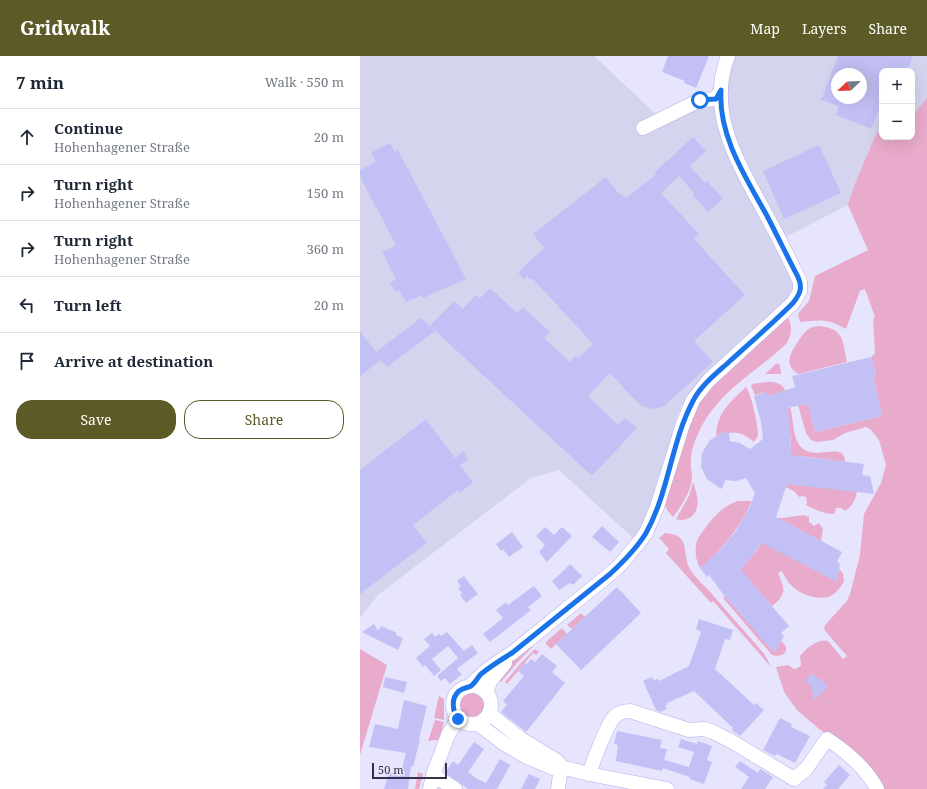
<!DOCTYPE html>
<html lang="en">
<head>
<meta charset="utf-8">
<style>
	body { margin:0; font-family:"Noto Serif",serif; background:#f6f6f7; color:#1f2937 }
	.controls { position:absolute; right:12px; top:12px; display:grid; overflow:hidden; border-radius:8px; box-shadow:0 4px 16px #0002 }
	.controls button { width:36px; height:36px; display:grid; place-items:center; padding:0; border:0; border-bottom:1px solid #e0e1e3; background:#fff; color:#1f2937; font:20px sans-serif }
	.compass { position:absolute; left:471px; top:12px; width:36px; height:36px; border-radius:50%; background:#fff; box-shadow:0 4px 16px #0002; rotate:247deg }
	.scale { position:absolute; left:12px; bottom:10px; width:75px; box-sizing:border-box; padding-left:4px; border:2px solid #35334a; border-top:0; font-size:11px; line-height:14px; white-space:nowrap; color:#35334a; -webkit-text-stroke:3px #e6e5fd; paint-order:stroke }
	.stop { position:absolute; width:12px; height:12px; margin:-9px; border:3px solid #1a73e8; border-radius:50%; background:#fff }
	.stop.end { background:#1a73e8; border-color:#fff; box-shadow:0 1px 4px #0008 }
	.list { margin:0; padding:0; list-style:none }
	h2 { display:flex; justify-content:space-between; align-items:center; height:52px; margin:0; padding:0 16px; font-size:17px }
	h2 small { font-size:13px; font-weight:400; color:#747a83 }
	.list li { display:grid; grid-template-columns:26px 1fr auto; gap:12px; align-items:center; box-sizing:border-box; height:56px; padding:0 16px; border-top:1px solid #e0e1e3 }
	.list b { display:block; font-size:15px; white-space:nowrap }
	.list p { margin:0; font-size:13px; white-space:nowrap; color:#747a83 }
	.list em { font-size:13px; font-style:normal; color:#747a83 }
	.actions { display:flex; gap:8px; padding:12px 16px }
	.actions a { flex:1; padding:9px 0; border:1px solid #5c5a27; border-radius:16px; text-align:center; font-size:14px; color:#5c5a27 }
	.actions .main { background:#5c5a27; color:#fff }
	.icon { flex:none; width:22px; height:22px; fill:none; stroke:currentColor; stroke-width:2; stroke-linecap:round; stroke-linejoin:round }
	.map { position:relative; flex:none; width:567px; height:733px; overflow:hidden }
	header { display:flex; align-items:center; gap:24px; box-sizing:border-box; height:56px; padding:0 20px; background:#5c5a27; color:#fff }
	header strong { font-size:19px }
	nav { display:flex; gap:22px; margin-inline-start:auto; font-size:14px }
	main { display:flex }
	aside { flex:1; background:#fff }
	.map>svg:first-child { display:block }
	.built { fill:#d5d4ef; fill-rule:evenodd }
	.green { fill:#e9abcb }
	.building { fill:#c3c0f5; fill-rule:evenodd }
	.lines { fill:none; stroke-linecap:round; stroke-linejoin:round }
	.minor-casing { stroke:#b3afe8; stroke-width:15 }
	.minor { stroke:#fff; stroke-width:14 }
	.route { stroke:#1a73e8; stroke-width:5 }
</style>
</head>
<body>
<header>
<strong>Gridwalk</strong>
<nav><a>Map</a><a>Layers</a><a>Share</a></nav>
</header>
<main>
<aside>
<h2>7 min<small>Walk · 550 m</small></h2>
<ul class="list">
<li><svg class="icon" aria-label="ahead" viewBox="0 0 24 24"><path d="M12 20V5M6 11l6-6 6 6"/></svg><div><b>Continue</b><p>Hohenhagener Straße</p></div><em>20 m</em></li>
<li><svg class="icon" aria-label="right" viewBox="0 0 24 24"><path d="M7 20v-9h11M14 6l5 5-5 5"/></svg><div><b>Turn right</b><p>Hohenhagener Straße</p></div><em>150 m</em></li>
<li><svg class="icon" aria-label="right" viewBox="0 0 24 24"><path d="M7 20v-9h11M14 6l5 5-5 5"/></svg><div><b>Turn right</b><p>Hohenhagener Straße</p></div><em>360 m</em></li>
<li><svg class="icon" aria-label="left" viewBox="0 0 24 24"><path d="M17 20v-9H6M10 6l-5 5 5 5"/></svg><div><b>Turn left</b></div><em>20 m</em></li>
<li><svg class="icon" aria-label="arrive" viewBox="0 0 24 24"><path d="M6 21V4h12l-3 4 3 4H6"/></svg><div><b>Arrive at destination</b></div></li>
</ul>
<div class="actions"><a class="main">Save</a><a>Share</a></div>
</aside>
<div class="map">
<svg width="567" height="733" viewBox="0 0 567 733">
	<rect width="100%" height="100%" fill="#e6e5fd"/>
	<path class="built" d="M0,0H234L300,62L355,42L366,0H567V42L552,60V15H522V79L517,76L488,149L414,187L432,225L434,232L433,238L328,340L321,351L316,364L293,445L281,472L274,483L199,414L171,422L18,539L0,562ZM477,18H501V42H477Z"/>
	<g class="green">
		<path d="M567,42V733H522L485,690L459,673L437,654L424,636L416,611L428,609L434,613L438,612L441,609L440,600C447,592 456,583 468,585L483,603L487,600L466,576L464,573L465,569L487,545L490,538L500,499L504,458L521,427L526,409L519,384L510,373L506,371L485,377L473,384L457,386L451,384L446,377L438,349L448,348L455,376L522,360L513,320L516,319L511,301L515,298L513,263L515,261L505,233L500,235L486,273C467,262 461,264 440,266L438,258L449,245L455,220L508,194L488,149L494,130L517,76L522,79V81H526L532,85L535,81H552V60Z"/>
		<path d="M427,260C433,270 432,277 427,287C395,318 357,335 338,378C333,388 330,400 331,411C331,414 332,417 332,420C332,435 321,450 313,461L307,454L305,448L325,376L332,358L353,327Z"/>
		<path d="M459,270C485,273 482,284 487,306L438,318C423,308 431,296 439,284C442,280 445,275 450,272C453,271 456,270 459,270Z"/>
		<polygon points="416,308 419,308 421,315 421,318 405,318"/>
		<path d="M406,326C415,326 423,326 426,337L408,340L405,336L395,339L391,330L392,328Z"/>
		<path d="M386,331C391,337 399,372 398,380C397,382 395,384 394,386C380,374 373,375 356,380C357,357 370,346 386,331Z"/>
		<path d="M430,351C434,364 432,381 441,391C455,406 485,384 485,406L441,400L430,411L431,385L427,352Z"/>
		<path d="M430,416L437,429L481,433L497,436C495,445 492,450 485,455L481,452H476L474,458C464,458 456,454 446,449L447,446L446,441L442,440L439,441L435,436L426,431Z"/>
		<path d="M333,426C337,437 342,452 331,461C325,464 322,465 316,463L329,440Z"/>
		<path d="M378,445H392C380,472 363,493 340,512C335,503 334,491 338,482C349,467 359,451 378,445Z"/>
		<polygon points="444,459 449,461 449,466 454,470 459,467 463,473 461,485 425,466 416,462 423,462"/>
		<path d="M409,476L477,526L479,513L483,517L484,526C480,532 475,539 468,541C455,544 439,538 430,528C427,525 424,519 422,515L418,517C425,533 427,538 412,550L387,522H372L397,494Z"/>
		<path d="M305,477C332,479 321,496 330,513C335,522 345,530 352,538C370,559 388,579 405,599L411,611L353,545L351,547L306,497L309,493L299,482Z"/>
		<path d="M365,540L414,596L421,585C432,594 424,602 412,599L363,542Z"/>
		<polygon points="221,557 225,561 212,573 207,569"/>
		<polygon points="202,572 207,578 191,593 186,588 186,586"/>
		<polygon points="171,588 173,590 157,607 141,626 137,624 151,606"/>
		<polygon points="0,593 27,609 0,699"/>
		<polygon points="175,593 179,596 176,599 173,597 147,628 145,626 160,608"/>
		<circle cx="112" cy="649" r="12"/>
		<polygon points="79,640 84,643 84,664 74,662"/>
		<polygon points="75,664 84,666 82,674 78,684 68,685"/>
		<polygon points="58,716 63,718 59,733 55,733"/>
	</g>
	<g class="building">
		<polygon points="308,0 349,0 336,32 324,27 325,25 302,16"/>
		<path d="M478,0H553L547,15H541L535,13L534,15H522V46L511,73L476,59L479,50L459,43L462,42ZM477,18H501V42H477Z"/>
		<polygon points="333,81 346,95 330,110 345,127 347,125 363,143 348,156 333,139 334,137 319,120 301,137 339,178 334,183 385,239 334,285 353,306 304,350 293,353 282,350 273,342 250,317 228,340 258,369 265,362 277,372 232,420 70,270 94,245 103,253 116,239 120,242 130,232 157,257 163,251 190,276 184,282 210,306 215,300 218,302 233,288 172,222 171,224 167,220 164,223 158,216 184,192 173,178 246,121 259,138 260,137 266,142 296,119 294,117"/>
		<polygon points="30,87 35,96 38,94 106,223 63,242 62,239 46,246 39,234 35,236 30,227 36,223 22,196 36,189 0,121 0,114 16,106 11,97"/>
		<polygon points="459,89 481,137 424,163 403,115"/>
		<polygon points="61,262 75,275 27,311 21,304 0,320 0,275 16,296"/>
		<polygon points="511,301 516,319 513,320 522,360 455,376 448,348 427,352 430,372 431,399 504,408 502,419 510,420 514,438 427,428 416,461 482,496 477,506 480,507 477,526 402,487 381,514 429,570 421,577 424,580 414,597 363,538 349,519 347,521 340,512 361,493 376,475 390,451 395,437 386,422 376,425 365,424 362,433 358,431 349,424 348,425 341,411 342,397 350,384 362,377 369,376 370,385 380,387 390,393 403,383 401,366 394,340 406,336 408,340 435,331 432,320"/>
		<polygon points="66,363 95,402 103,395 108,403 100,409 113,426 100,437 98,434 53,469 67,487 0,538 0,414"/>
		<polygon points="242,470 259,486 250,496 232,481"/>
		<polygon points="185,471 194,479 202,471 212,480 187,506 179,496 185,489 176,480"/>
		<polygon points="152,476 163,491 149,501 143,493 141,495 136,488"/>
		<polygon points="210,508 222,520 213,529 210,527 199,534 192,525 200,518"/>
		<polygon points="104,520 118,538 106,547 100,539 102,537 98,532 101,530 97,525"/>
		<polygon points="174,530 182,540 168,551 171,554 130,586 123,578 143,562 136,554 146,546 148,549"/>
		<polygon points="257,531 281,557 221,614 196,588"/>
		<polygon points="339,563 373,574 370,584 365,583 355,613 394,649 396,647 404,654 380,680 372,674 373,672 334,635 307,647 308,648 305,650 307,653 300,656 296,654 283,625 292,621 294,624 298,623 299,625 329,610 341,576 336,573"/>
		<polygon points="14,568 18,575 21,570 37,577 36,579 43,582 38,594 2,576"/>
		<polygon points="87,576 104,595 112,589 118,597 99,611 97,614 102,618 90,628 85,622 81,625 77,620 98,602 88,590 72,603 81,614 74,620 65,609 63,611 56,602 70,590 64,583 72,577 75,581 79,578 81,580"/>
		<polygon points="182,598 197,610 192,616 205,627 166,676 141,656 147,649 143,645 164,620 158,615 165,607 167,608 171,603 175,606"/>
		<polygon points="453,617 458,623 460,622 468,631 454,644 451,630 445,624"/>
		<polygon points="25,621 47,626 44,637 23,631"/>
		<polygon points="44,644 67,650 59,683 60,683 53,711 51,710 48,733 24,733 29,717 40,720 46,697 9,691 15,668 38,673"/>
		<polygon points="420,662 432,668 431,671 450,680 435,707 417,698 415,700 403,694"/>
		<polygon points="257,675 302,684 300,692 307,693 304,704 329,711 334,696 318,691 321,683 337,688 338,685 352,690 347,704 352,706 344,728 330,723 330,721 303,712 302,715 256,705 258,689 254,688"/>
		<polygon points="114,686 124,693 108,716 116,722 126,727 140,703 150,709 137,733 108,733 85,717 93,705 98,709"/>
		<polygon points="380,705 398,717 400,713 413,721 405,733 381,733 389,721 375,711"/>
		<polygon points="479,709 490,719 478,733 463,733 467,729 464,726"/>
		<polygon points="169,718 180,723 175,733 161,733"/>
	</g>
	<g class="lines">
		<defs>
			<g id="minor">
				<polyline points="283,72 340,44 356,43 361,34"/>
				<circle cx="112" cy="649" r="19"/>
				<path d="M110,630C123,616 137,606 152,597L250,518L260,509L280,485L286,477L297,451L323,368L333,344L348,325L433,247L440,235V226C429,202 417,178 404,155C378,107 346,55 368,0"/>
				<polyline points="126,636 131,624 145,607"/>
				<polyline points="130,658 161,683 197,705 200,709"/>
				<polyline points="118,668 146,689 167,701 193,712 201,711 229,718 307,733"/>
				<path d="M229,718C233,706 247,668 255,660C260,656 264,655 270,655L329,674L344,673L353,676L371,685L434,723L446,713L467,683C487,696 506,712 517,733"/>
				<polyline points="73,719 95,733"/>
				<polyline points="70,733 73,719 88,679 98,663"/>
				<polyline points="198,733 201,711"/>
			</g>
		</defs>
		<use href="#minor" class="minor-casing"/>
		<use href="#minor" class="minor"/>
	</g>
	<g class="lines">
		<path class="route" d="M98,663C92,654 91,642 99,635C103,632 107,632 111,630C115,627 118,621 121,618C131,610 142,603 152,597L250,518C263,506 277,492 286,477C309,436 311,386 333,345C341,329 357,317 370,305C391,286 413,267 433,247C440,238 443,232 438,221C427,200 417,179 406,158C385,120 358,79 361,34L356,43L340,44"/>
	</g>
</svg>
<div class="controls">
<button>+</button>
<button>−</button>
</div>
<svg class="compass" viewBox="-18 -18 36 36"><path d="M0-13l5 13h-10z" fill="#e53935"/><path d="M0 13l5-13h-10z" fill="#747a83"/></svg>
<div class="scale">50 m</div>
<div class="stop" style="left:340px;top:44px"></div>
<div class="stop end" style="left:98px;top:663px"></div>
</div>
</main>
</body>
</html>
